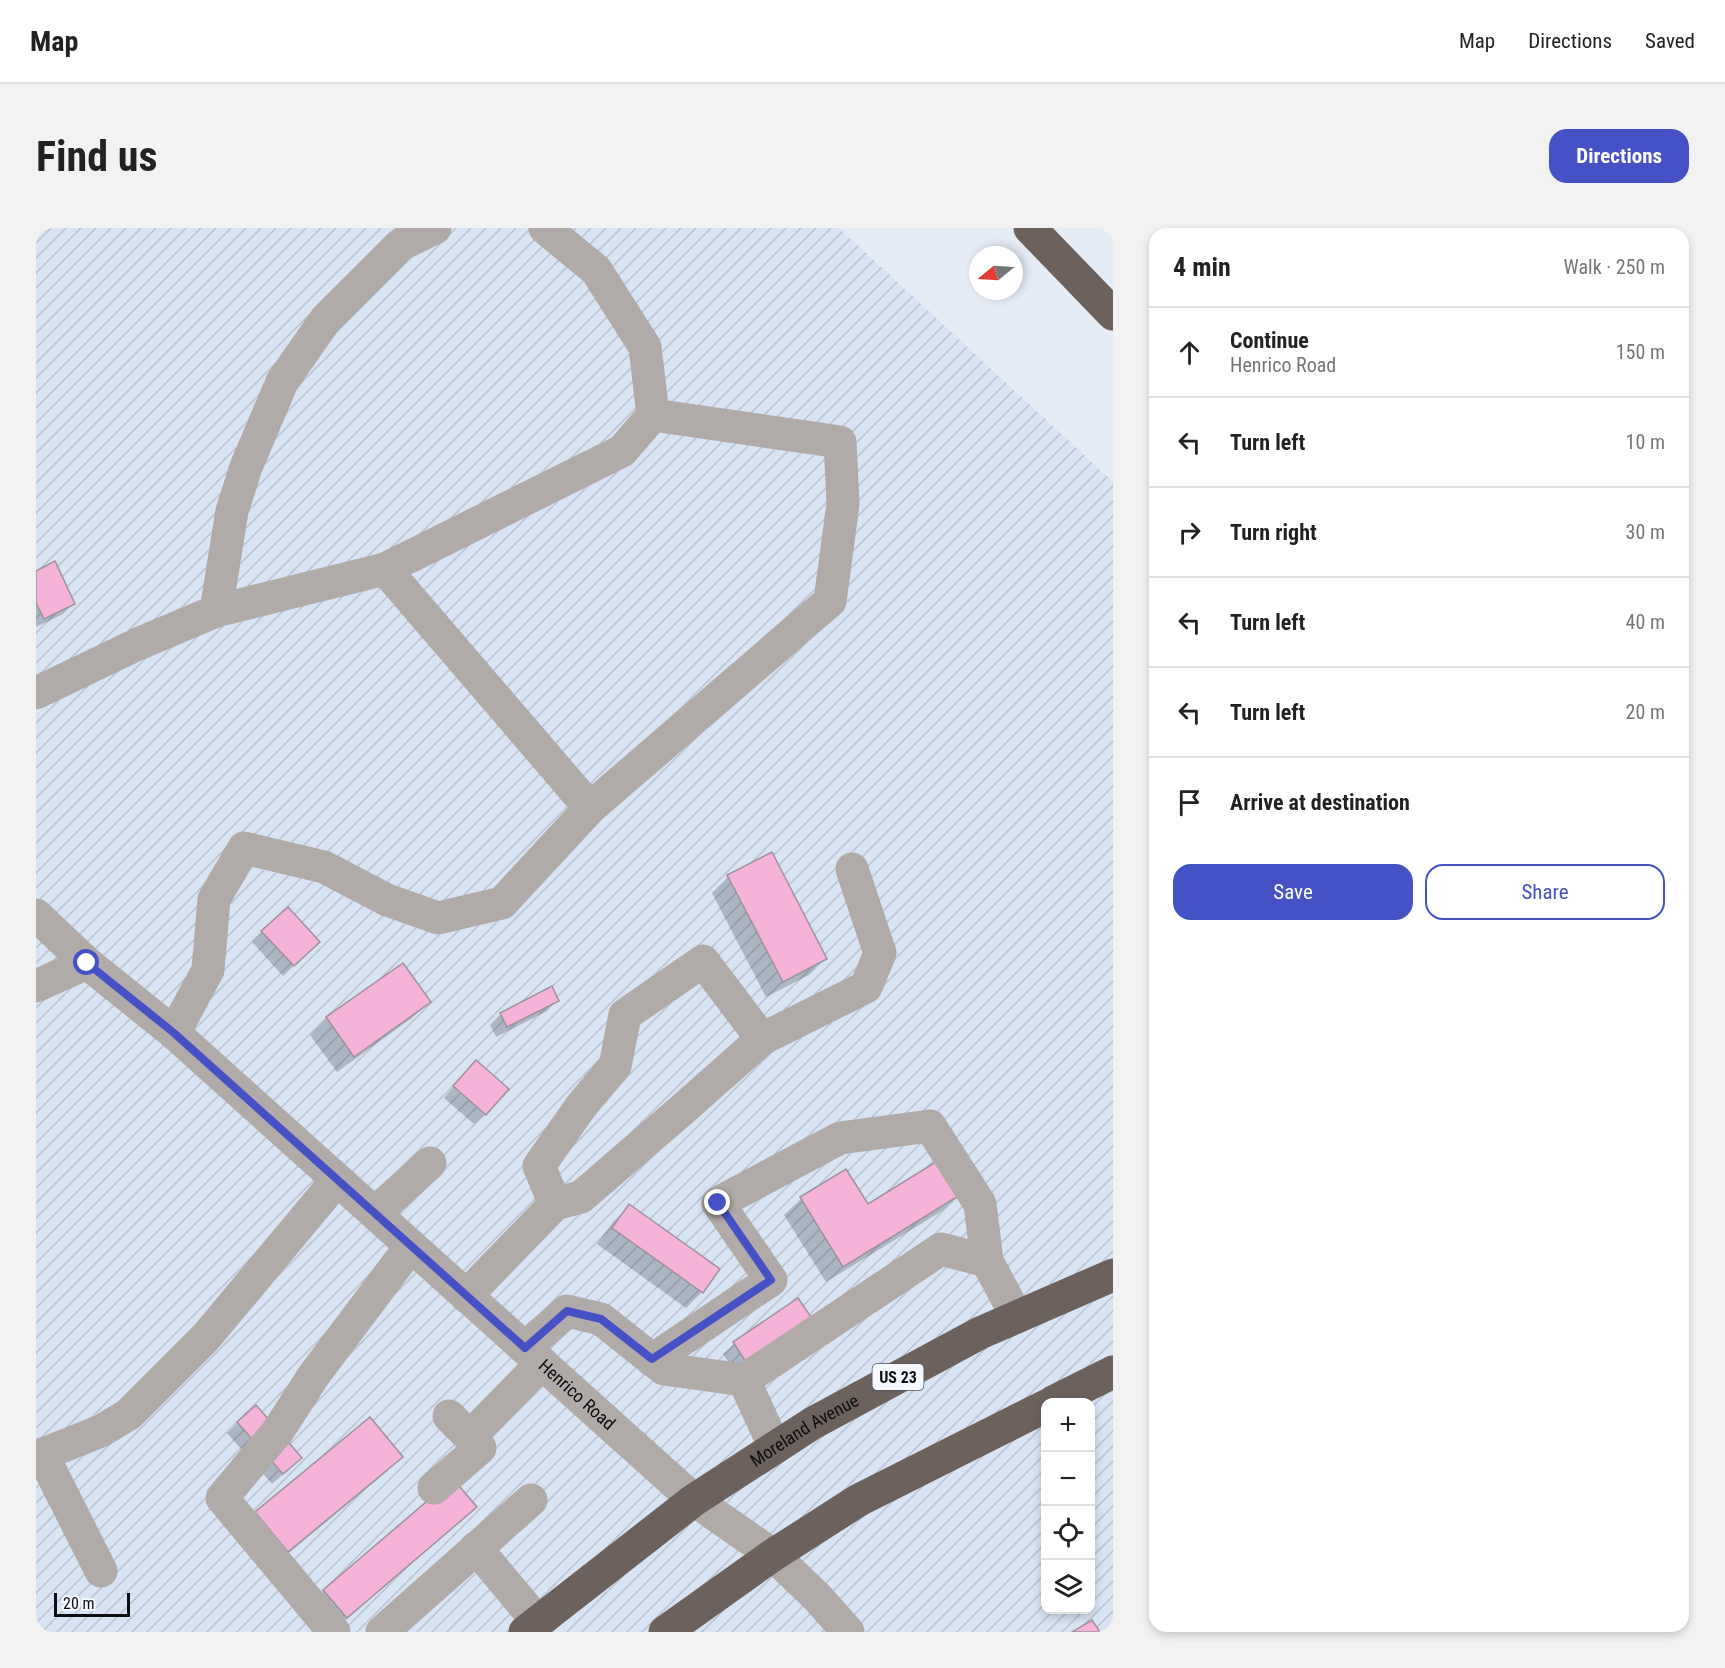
<!DOCTYPE html>
<html lang="en">
<head>
<meta charset="utf-8">
<style>
	body { margin:0; font-family:"Roboto Condensed",sans-serif; background:#f2f2f2; color:#222 }
	.controls { position:absolute; right:18px; bottom:18px; display:grid; overflow:hidden; border-radius:12px; box-shadow:0 3px 9px #0003 }
	.controls button { width:54px; height:54px; display:grid; place-items:center; padding:0; border:0; border-bottom:2px solid #e0e0e0; background:#fff; color:#222; font:30px sans-serif }
	.compass { position:absolute; left:933px; top:18px; width:54px; height:54px; border-radius:50%; background:#fff; box-shadow:0 3px 9px #0003; rotate:252deg }
	.scale { position:absolute; left:18px; bottom:15px; width:76px; box-sizing:border-box; padding-left:6px; border:3px solid #0b0d10; border-top:0; font-size:16px; line-height:21px; white-space:nowrap; color:#0b0d10; -webkit-text-stroke:4px #f5f9ff; paint-order:stroke }
	.stop { position:absolute; width:18px; height:18px; margin:-14px; border:4px solid #4651c6; border-radius:50%; background:#fff }
	.stop.end { background:#4651c6; border-color:#fff; box-shadow:0 2px 6px #0008 }
	.list { margin:0; padding:0; list-style:none }
	h2 { display:flex; justify-content:space-between; align-items:center; height:78px; margin:0; padding:0 24px; font-size:26px }
	h2 small { font-size:20px; font-weight:400; color:#767676 }
	.list li { display:grid; grid-template-columns:39px 1fr auto; gap:18px; align-items:center; box-sizing:border-box; height:90px; padding:0 24px; border-top:2px solid #e0e0e0 }
	.list b { display:block; font-size:22px; white-space:nowrap }
	.list p { margin:0; font-size:20px; white-space:nowrap; color:#767676 }
	.list em { font-size:20px; font-style:normal; color:#767676 }
	.actions { display:flex; gap:12px; padding:18px 24px }
	.actions a { flex:1; padding:14px 0; border:2px solid #4651c6; border-radius:18px; text-align:center; font-size:21px; color:#4651c6 }
	.actions .main { background:#4651c6; color:#fff }
	.icon { flex:none; width:33px; height:33px; fill:none; stroke:currentColor; stroke-width:2; stroke-linecap:round; stroke-linejoin:round }
	.map { position:relative; flex:none; width:1077px; height:1404px; overflow:hidden; border-radius:18px }
	header { display:flex; align-items:center; gap:36px; box-sizing:border-box; height:84px; padding:0 30px; background:#fff; border-bottom:2px solid #e0e0e0 }
	header strong { font-size:28px }
	nav { display:flex; gap:33px; margin-inline-start:auto; font-size:21px }
	.intro { display:flex; align-items:center; justify-content:space-between; box-sizing:border-box; height:144px; padding:0 36px }
	h1 { margin:0; font-size:42px }
	.button { padding:15px 27px; border-radius:18px; background:#4651c6; color:#fff; font-size:21px; font-weight:700 }
	main { display:flex; gap:36px; padding:0 36px }
	aside { flex:1; background:#fff; border-radius:18px; box-shadow:0 3px 9px #0003 }
	.map>svg:first-child { display:block }
	.industrial { fill:url(#industrial-furrows); fill-rule:evenodd }
	.shadow { fill:#0003 }
	.building { fill:#f5b3da; stroke:#9d9298; stroke-width:1.5 }
	.lines { fill:none; stroke-linecap:round; stroke-linejoin:round }
	.minor { stroke:#b0aaa8; stroke-width:33 }
	.highway { stroke:#6c615d; stroke-width:33 }
	.route { stroke:#4651c6; stroke-width:8 }
	.labels { text-anchor:middle; stroke-width:6; stroke-linejoin:round; paint-order:stroke }
	.shield { fill:#f5f9ff; stroke:#515458; stroke-width:1.5 }
	.shield-label { font-size:16px; font-weight:bold; fill:#0b0d10 }
	.street-label { font-size:18px; fill:#0b0d10; stroke:#f5f9ff }
</style>
</head>
<body>
<header>
<strong>Map</strong>
<nav><a>Map</a><a>Directions</a><a>Saved</a></nav>
</header>
<div class="intro"><h1>Find us</h1><a class="button">Directions</a></div>
<main>
<div class="map">
<svg width="1077" height="1404" viewBox="0 0 1077 1404">
	<defs>
		<pattern id="industrial-furrows" width="10" height="10" patternUnits="userSpaceOnUse" patternTransform="scale(1.5)"><rect width="10" height="10" fill="#d8e3f4"/><path d="M-1 1l2-2M0 10L10 0M9 11l2-2" fill="none" stroke="#b8c2d0"/></pattern>
	</defs>
	<rect width="100%" height="100%" fill="#e5ecf6"/>
	<path class="industrial" d="M0,0H803L1077,254V1404H0ZM1010,1174H1054V1382H1010Z"/>
	<g class="shadow">
		<polygon points="0,344 37,376 27,386 0,399"/>
		<polygon points="692,649 789,731 773,747 730,769 676,665"/>
		<polygon points="226,704 271,725 247,748 216,714"/>
		<polygon points="366,737 393,774 376,790 301,844 274,807 290,791"/>
		<polygon points="521,772 511,783 460,809 454,797 465,786"/>
		<polygon points="429,845 449,886 438,896 408,870"/>
		<polygon points="810,943 831,978 922,967 906,983 790,1054 748,987 765,971"/>
		<polygon points="593,978 666,1064 650,1080 561,1016 577,994"/>
		<polygon points="761,1072 701,1147 687,1126 698,1116"/>
		<polygon points="202,1195 254,1240 236,1256 191,1205"/>
		<polygon points="365,1229 349,1245 236,1339 204,1301"/>
		<polygon points="416,1253 439,1279 422,1295 296,1404 272,1379 288,1363"/>
	</g>
	<g class="building">
		<polygon points="19,333 39,376 8,391 0,375 0,343"/>
		<polygon points="736,624 791,731 747,754 691,647"/>
		<polygon points="252,679 284,714 258,738 225,703"/>
		<polygon points="367,735 395,774 318,829 290,789"/>
		<polygon points="516,758 523,773 471,799 464,785"/>
		<polygon points="440,832 473,861 450,887 417,858"/>
		<polygon points="903,932 924,967 807,1039 764,969 810,941 832,976"/>
		<polygon points="593,976 684,1041 667,1065 576,1000"/>
		<polygon points="762,1070 777,1092 712,1137 697,1114"/>
		<polygon points="220,1177 266,1230 247,1246 201,1194"/>
		<polygon points="334,1189 367,1229 252,1324 219,1284"/>
		<polygon points="417,1251 441,1279 311,1390 287,1362"/>
		<polygon points="1056,1392 1064,1404 1036,1404"/>
	</g>
	<g class="lines">
		<g class="minor">
			<polyline points="180,383 349,341"/>
			<polyline points="0,465 102,416 180,383 196,283 210,239 246,154 290,91 364,17 399,0"/>
			<polyline points="554,580 794,373 807,276 804,214 617,187"/>
			<path id="s1" d="M0,687L51,735L138,805L658,1272L737,1327L781,1369L812,1404"/>
			<polyline points="0,758 51,735"/>
			<polyline points="138,805 172,742 178,671 208,620 288,639 351,672 402,690 466,675 554,580 349,341 586,223 617,187 609,119 560,42 509,0"/>
			<polyline points="519,976 503,938 546,877 579,838 589,787 667,733 726,811"/>
			<polyline points="339,985 394,935"/>
			<polyline points="430,1068 519,976 545,969 647,881 726,811 830,759 844,725 816,641"/>
			<polyline points="489,1120 531,1083 565,1091 628,1141 708,1152 905,1021 951,1033 981,1089"/>
			<polyline points="616,1132 735,1052 682,975 804,910 894,898 944,976 951,1033"/>
			<polyline points="708,1152 739,1220"/>
			<polyline points="413,1188 434,1209"/>
			<polyline points="6,1226 65,1343"/>
			<polyline points="0,1229 65,1203 93,1186 170,1109 301,952"/>
			<polyline points="398,1260 444,1220 434,1209 506,1135"/>
			<polyline points="440,1320 502,1394"/>
			<polyline points="298,1404 186,1270 242,1203 278,1147 375,1018"/>
			<polyline points="346,1404 495,1272"/>
		</g>
		<g class="highway">
			<polyline points="994,0 1077,86"/>
			<polyline points="1017,1174 1077,1144"/>
			<path id="s2" d="M489,1404L658,1272L777,1195L944,1105L1077,1047"/>
			<polyline points="629,1404 737,1327 823,1272 1010,1178"/>
		</g>
	</g>
	<g class="lines">
		<polyline class="route" points="51,735 138,805 489,1120 531,1083 565,1091 616,1131 735,1052 682,975"/>
	</g>
	<g class="labels">
		<rect class="shield" x="836.5" y="1136" width="51" height="26" rx="4.5"/>
		<g class="shield-label">
			<text x="862" y="1155">US 23</text>
		</g>
		<g class="street-label">
			<text dy="6" stroke="none"><textPath href="#s1" startOffset="723">Henrico Road</textPath></text>
			<text dy="6" stroke="none"><textPath href="#s2" startOffset="345">Moreland Avenue</textPath></text>
		</g>
	</g>
</svg>
<div class="controls">
<button>+</button>
<button>−</button>
<button><svg class="icon" aria-label="locate" viewBox="0 0 24 24"><circle cx="12" cy="12" r="6"/><path d="M12 2v4M12 18v4M2 12h4M18 12h4"/></svg></button>
<button><svg class="icon" aria-label="layers" viewBox="0 0 24 24"><path d="M12 4l9 5-9 5-9-5zM3 14l9 5 9-5"/></svg></button>
</div>
<svg class="compass" viewBox="-18 -18 36 36"><path d="M0-13l5 13h-10z" fill="#e53935"/><path d="M0 13l5-13h-10z" fill="#767676"/></svg>
<div class="scale">20 m</div>
<div class="stop" style="left:51px;top:735px"></div>
<div class="stop end" style="left:682px;top:975px"></div>
</div>
<aside>
<h2>4 min<small>Walk · 250 m</small></h2>
<ul class="list">
<li><svg class="icon" aria-label="ahead" viewBox="0 0 24 24"><path d="M12 20V5M6 11l6-6 6 6"/></svg><div><b>Continue</b><p>Henrico Road</p></div><em>150 m</em></li>
<li><svg class="icon" aria-label="left" viewBox="0 0 24 24"><path d="M17 20v-9H6M10 6l-5 5 5 5"/></svg><div><b>Turn left</b></div><em>10 m</em></li>
<li><svg class="icon" aria-label="right" viewBox="0 0 24 24"><path d="M7 20v-9h11M14 6l5 5-5 5"/></svg><div><b>Turn right</b></div><em>30 m</em></li>
<li><svg class="icon" aria-label="left" viewBox="0 0 24 24"><path d="M17 20v-9H6M10 6l-5 5 5 5"/></svg><div><b>Turn left</b></div><em>40 m</em></li>
<li><svg class="icon" aria-label="left" viewBox="0 0 24 24"><path d="M17 20v-9H6M10 6l-5 5 5 5"/></svg><div><b>Turn left</b></div><em>20 m</em></li>
<li><svg class="icon" aria-label="arrive" viewBox="0 0 24 24"><path d="M6 21V4h12l-3 4 3 4H6"/></svg><div><b>Arrive at destination</b></div></li>
</ul>
<div class="actions"><a class="main">Save</a><a>Share</a></div>
</aside>
</main>
</body>
</html>
